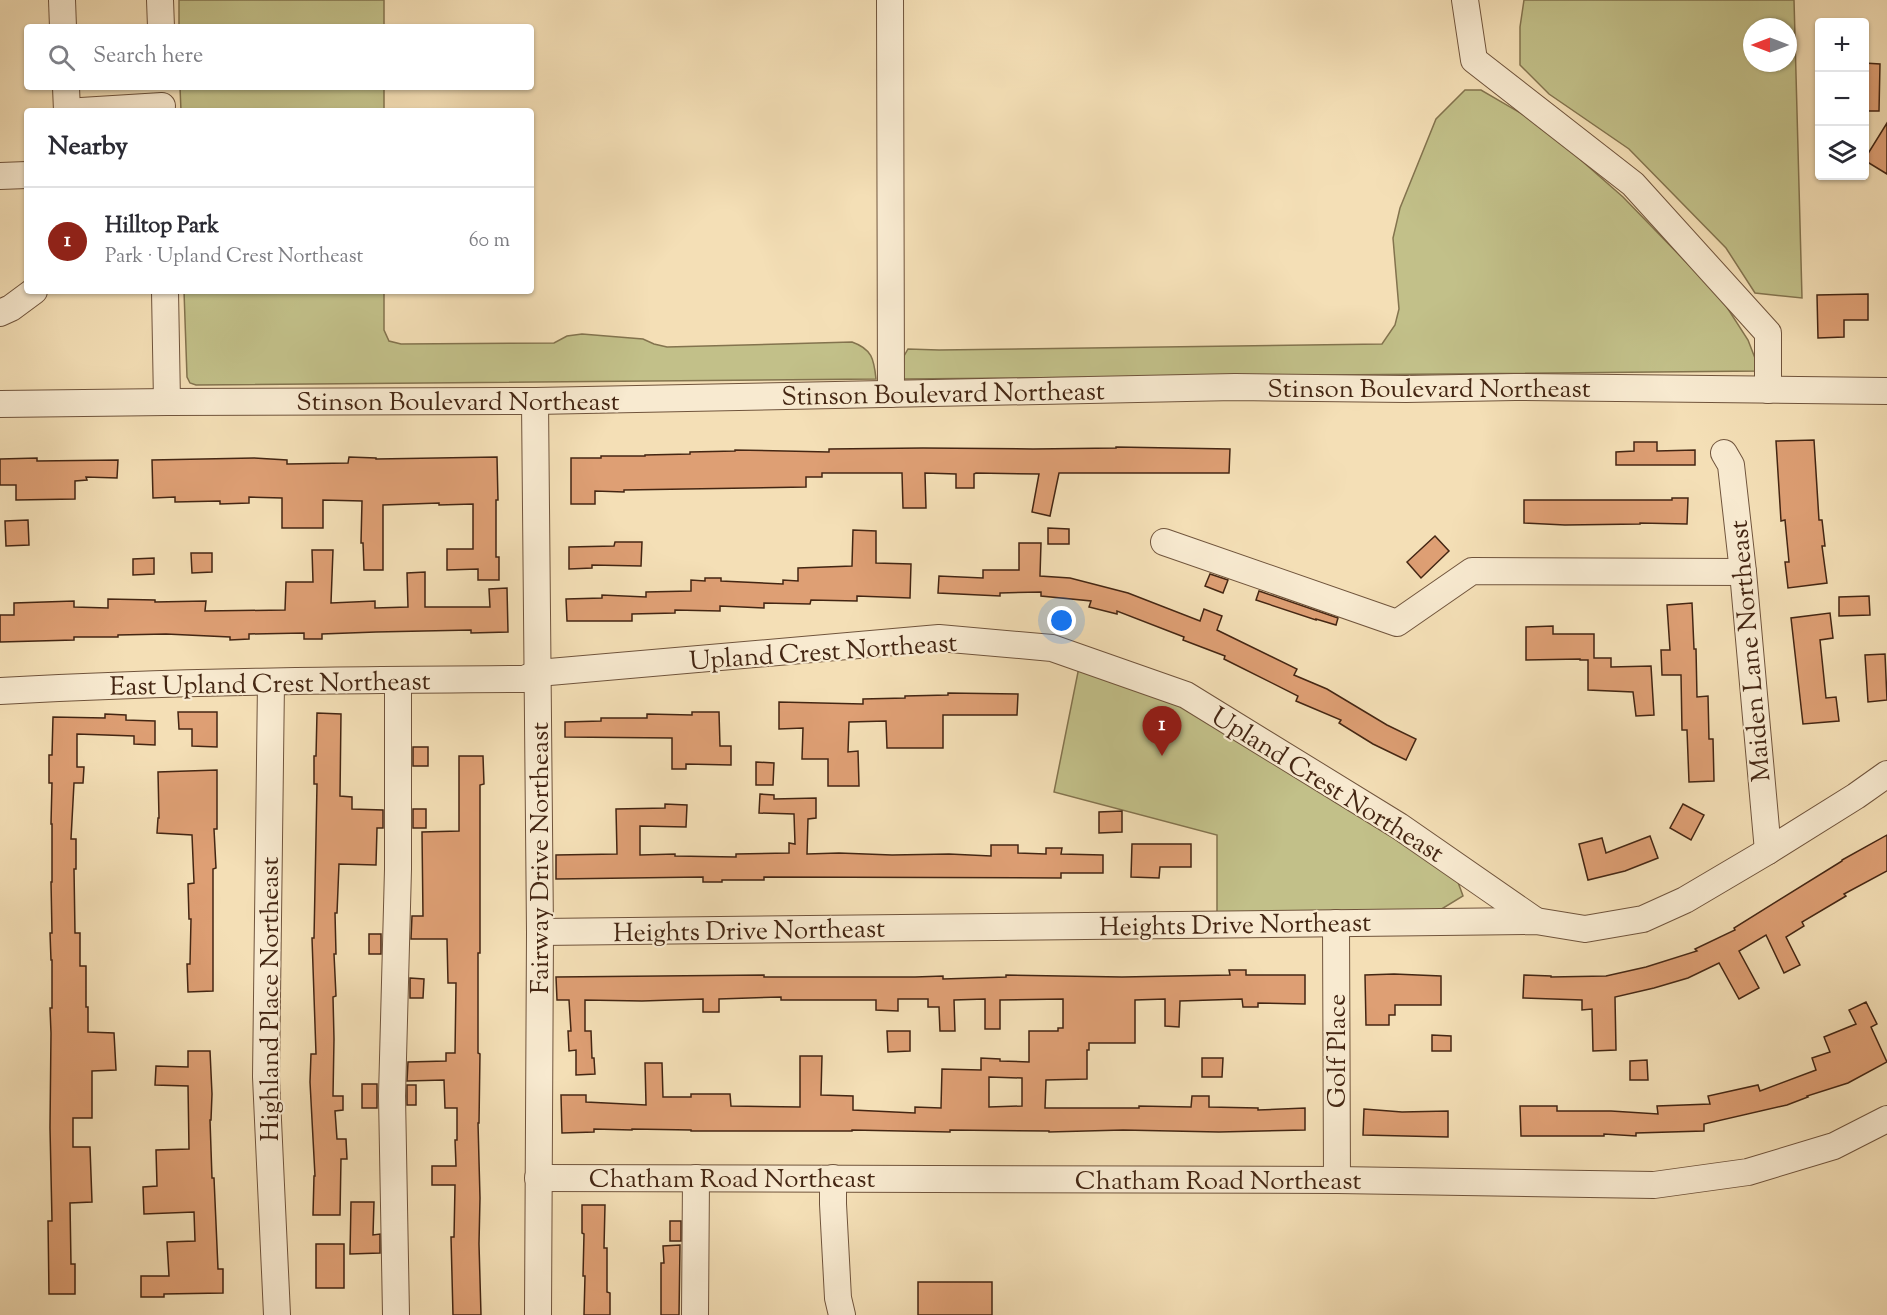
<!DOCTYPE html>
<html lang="en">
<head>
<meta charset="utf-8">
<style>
	body { margin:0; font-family:"Sorts Mill Goudy",serif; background:#f2f2f3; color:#2b2b33 }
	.controls { position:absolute; right:18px; top:18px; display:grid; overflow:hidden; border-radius:6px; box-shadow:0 2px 4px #0004 }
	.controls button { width:54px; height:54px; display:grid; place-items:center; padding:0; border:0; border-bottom:2px solid #e1e1e2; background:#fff; color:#2b2b33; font:30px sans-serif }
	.compass { position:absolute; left:1743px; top:18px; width:54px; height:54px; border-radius:50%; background:#fff; box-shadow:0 2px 4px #0004; rotate:270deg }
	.you { position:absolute; left:1062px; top:621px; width:21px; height:21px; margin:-15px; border:4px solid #fff; border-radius:50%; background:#1a73e8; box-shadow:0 0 0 9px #1a73e833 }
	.badge { display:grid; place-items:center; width:39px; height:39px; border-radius:50%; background:#8f2418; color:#fff; font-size:20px; font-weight:700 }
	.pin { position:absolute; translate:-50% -50px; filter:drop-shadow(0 2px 3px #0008) }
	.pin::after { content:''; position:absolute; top:32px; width:21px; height:18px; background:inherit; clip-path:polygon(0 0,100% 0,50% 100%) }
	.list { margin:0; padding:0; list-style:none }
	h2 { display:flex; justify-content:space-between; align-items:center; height:78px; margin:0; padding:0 24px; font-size:26px }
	h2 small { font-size:20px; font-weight:400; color:#7c7c81 }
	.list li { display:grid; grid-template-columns:39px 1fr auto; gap:18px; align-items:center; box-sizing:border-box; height:108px; padding:0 24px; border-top:2px solid #e1e1e2 }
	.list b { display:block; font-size:22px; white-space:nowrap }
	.list p { margin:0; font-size:20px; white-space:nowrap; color:#7c7c81 }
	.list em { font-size:20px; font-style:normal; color:#7c7c81 }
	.icon { flex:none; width:33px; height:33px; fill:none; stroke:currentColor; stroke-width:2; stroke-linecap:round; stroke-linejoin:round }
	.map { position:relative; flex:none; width:1887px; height:1315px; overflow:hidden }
	.search { position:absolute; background:#fff; box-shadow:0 2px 4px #0004; left:24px; top:24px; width:510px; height:66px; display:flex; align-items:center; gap:15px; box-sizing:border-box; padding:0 21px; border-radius:6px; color:#7c7c81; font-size:22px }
	.panel { position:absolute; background:#fff; box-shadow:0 2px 4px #0004; left:24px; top:108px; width:510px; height:186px; border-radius:6px }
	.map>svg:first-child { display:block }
	.green { fill:#c2c089; stroke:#83734e; stroke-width:1.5; fill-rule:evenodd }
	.building { fill:#de9f74; stroke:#442613; stroke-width:1.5; fill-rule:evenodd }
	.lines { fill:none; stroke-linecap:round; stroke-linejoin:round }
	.minor-casing { stroke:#70543c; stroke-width:28 }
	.minor { stroke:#f8ead0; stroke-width:26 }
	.labels { text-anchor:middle; stroke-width:4.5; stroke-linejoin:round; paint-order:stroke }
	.street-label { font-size:26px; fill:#442613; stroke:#f8ead0 }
</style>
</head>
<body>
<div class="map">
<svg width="1887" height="1315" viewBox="0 0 1887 1315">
	<rect width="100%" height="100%" fill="#f4dfb6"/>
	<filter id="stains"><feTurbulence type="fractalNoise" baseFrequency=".00333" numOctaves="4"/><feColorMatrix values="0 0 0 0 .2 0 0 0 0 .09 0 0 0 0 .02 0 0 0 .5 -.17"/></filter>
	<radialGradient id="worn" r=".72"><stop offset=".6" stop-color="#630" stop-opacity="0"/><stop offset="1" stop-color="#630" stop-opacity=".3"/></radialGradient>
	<g class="green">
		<rect x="179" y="0" width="205" height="27"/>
		<path d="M1524,0H1794L1802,298L1755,293L1726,248L1629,149L1549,94L1520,65V27ZM1752,27H1788V63H1752Z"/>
		<polygon points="180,87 384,87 384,111 181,111"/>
		<polygon points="1465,90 1481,90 1541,125 1623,197 1721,298 1748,340 1760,371 903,379 904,356 908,349 939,350 1382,344 1395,325 1399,309 1393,238 1400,208 1436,119"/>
		<path d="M184,291H384V330L389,341L401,344L554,343L567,336L582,334L643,339L654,344L667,347L852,342C872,349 874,359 876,379L196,385L190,383L187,377Z"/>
		<polygon points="1079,667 1179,704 1455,874 1463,896 1440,910 1217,915 1217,835 1054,792"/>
	</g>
	<g class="building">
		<polygon points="1864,63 1880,64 1879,111 1864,111"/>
		<polygon points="1887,123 1887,174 1864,160"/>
		<polygon points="1868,294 1868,320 1844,320 1844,337 1818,338 1817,295"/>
		<polygon points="1814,440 1819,520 1822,520 1825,546 1822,546 1827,583 1788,588 1785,562 1789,562 1785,520 1781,521 1776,441"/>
		<polygon points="1634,442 1657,442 1657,451 1695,450 1695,465 1616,465 1616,452 1634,451"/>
		<polygon points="1116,447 1230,449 1229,473 1059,473 1050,516 1032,512 1039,474 976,473 974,474 974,488 956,488 956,474 925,473 926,508 903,508 902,473 822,473 822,477 806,477 806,487 624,490 624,492 595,491 595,504 571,504 571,458 601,458 601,456 645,456 645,455 690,454 690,452 735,451 735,450 829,452 829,449 923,448 1033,449 1116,448"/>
		<polygon points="349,457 376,458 376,459 497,457 498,500 496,500 496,557 499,557 499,580 478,580 478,569 447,570 447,549 473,549 473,504 439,505 439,503 383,505 383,570 364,570 363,543 361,543 362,501 323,500 323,528 282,528 282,498 249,497 249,503 220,504 220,501 175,502 175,497 153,498 152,460 254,458 287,460 287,464 348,463"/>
		<polygon points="37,458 37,461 118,460 117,478 86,477 87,480 75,481 75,499 16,500 16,485 0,485 0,459"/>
		<polygon points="1672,498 1688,498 1687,524 1640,523 1640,524 1565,525 1524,523 1524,500 1672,500"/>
		<polygon points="28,520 29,545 6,546 5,521"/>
		<polygon points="1048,528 1069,529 1069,544 1048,544"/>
		<polygon points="853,530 876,531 876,563 911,564 910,598 857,596 857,601 811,600 810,604 764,603 764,608 720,606 720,611 675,610 675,613 632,614 632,621 567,621 566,599 602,598 602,595 646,597 646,592 691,591 691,580 705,581 705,578 721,578 721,581 783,584 783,580 798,581 798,568 852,566"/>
		<polygon points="1435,536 1449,551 1421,578 1407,562"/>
		<polygon points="615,542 642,542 641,566 592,565 592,568 569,569 569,547 614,546"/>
		<polygon points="1019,543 1041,543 1040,576 1070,578 1128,593 1200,621 1204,609 1222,616 1217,630 1297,669 1294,675 1327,689 1387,725 1416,739 1406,760 1373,744 1339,723 1341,720 1296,701 1298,696 1224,659 1225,656 1183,640 1184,637 1117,611 1117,614 1089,607 1091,601 1041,596 1041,592 1000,593 1000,596 938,593 939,576 983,578 983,570 1019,570"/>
		<polygon points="312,550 333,550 331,603 375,601 375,608 408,607 407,573 425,572 425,607 490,607 489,589 507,588 508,632 471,633 471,630 376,632 322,634 322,639 304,639 304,633 249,634 249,639 230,640 230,637 166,634 118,635 118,637 74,637 74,640 0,642 0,615 14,615 14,603 74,601 74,607 108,608 108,599 155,600 155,602 206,601 205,611 285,610 286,582 313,582"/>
		<polygon points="191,553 212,553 212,572 192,573"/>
		<polygon points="154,558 154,574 133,575 133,559"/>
		<polygon points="1210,574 1228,580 1223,593 1205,586"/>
		<polygon points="1259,591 1338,618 1336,625 1316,619 1316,620 1256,600"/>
		<polygon points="1869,596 1870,615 1839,616 1839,597"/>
		<polygon points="1692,603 1694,649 1696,649 1697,697 1708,696 1709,739 1713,739 1714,781 1689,782 1687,730 1682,730 1681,675 1662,675 1661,650 1670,650 1667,605"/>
		<polygon points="1830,613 1833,638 1820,640 1826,698 1836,697 1839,721 1803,724 1791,618"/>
		<polygon points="1553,626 1553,634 1594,634 1594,658 1611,658 1611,667 1651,666 1654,715 1636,716 1633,692 1588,690 1588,660 1580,660 1580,659 1526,660 1526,627"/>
		<polygon points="1885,654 1887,700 1868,702 1865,655"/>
		<polygon points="948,693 1018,694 1017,715 943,715 943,748 887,748 886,721 849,722 848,752 858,751 859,786 828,786 828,759 802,759 803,728 779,729 779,702 863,704 863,699 905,698 905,696 948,695"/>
		<polygon points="178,712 217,712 217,747 192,746 192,729 179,729"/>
		<polygon points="692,712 719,712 720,746 731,746 731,765 686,764 686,769 672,769 672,738 565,737 565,722 601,721 601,718 647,718 647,714 692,715"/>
		<polygon points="317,713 341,714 340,796 352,797 352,809 383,810 383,828 377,828 376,865 339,864 337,913 335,913 336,954 334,954 336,996 333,997 334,1039 333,1096 343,1096 343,1110 335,1111 337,1139 346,1139 347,1159 341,1159 340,1215 313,1215 314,1176 315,1176 310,1082 311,1054 316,1054 312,938 314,938 317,784 314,784 314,756 316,756"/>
		<polygon points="105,714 126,715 126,720 155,721 155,745 134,744 134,736 77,734 77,767 84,767 83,783 74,783 71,839 76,839 76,869 74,869 75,933 80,933 80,966 86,966 86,1007 88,1007 88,1032 114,1033 116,1070 92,1071 92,1118 73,1118 73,1147 90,1147 92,1202 70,1203 71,1264 75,1264 75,1294 49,1294 48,1221 52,1221 50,1128 51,1033 50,1008 52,1008 52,960 51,960 50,933 52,933 51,882 52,882 52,824 51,824 52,783 49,783 49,755 52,755 53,717 105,718"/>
		<rect x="413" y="747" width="15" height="19"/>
		<polygon points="459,756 483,756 484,784 480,785 480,953 478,953 478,1053 480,1054 479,1123 478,1123 480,1198 479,1244 481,1315 453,1315 451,1237 454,1237 455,1185 432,1185 432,1166 456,1166 455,1140 457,1140 457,1108 445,1108 444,1080 407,1081 408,1062 446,1061 446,1053 455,1053 456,983 448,983 447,939 411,939 412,916 423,916 422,832 459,831"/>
		<polygon points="756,762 774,763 773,785 756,785"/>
		<polygon points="217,770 217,829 214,829 216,868 213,869 213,991 188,992 187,964 190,964 191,919 189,919 188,884 194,883 192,835 157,833 158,818 159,818 158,772"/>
		<polygon points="760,794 774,795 774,799 816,798 816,818 808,819 807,854 839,853 892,855 949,854 991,856 991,845 1018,845 1018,853 1046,854 1046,848 1062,848 1061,854 1103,855 1103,873 1061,873 1061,878 764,877 764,880 722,880 722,882 703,882 703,877 556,879 556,855 617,854 616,809 665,808 665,804 687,805 686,827 640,826 640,855 675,854 675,856 736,857 736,854 789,853 789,843 795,844 794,814 759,813"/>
		<polygon points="1683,804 1704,815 1691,840 1670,828"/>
		<rect x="413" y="809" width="13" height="19"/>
		<polygon points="1122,811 1122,832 1099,833 1099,812"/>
		<polygon points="1887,835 1887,871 1844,894 1846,896 1802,922 1804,926 1786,937 1800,965 1784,973 1766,935 1739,951 1759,988 1739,999 1719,963 1688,978 1654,988 1615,997 1616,1050 1593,1051 1592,1009 1582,1010 1582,1000 1523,998 1524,975 1551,976 1551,977 1606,976 1646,967 1697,951 1695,949 1735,930 1734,928 1842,861 1842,860"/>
		<polygon points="1650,836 1658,858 1625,871 1588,880 1579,844 1602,838 1606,853"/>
		<polygon points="1132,844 1191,844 1191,867 1160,867 1159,878 1131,877"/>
		<rect x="369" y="934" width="12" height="20"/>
		<path d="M1229,970H1246V975H1305V1004L1258,1003V1007H1243L1242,999L1180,1001L1179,1027L1165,1026V999L1135,1000V1043H1089V1050H1087V1079L1046,1080L1045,1108H1139V1106L1191,1107L1192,1096H1209V1107L1258,1108V1110L1305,1108V1130L1219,1132L1123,1130L1049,1132V1131L950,1130V1132L852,1130V1131H691V1130L632,1129V1130L594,1129V1132L562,1133L561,1095H586V1102L646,1105L645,1063H662L663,1097H691V1094H730L731,1106L800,1107V1056H822L821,1095L853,1096V1110L915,1113V1107L941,1108L942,1069L981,1070V1058L1000,1059V1061L1029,1062V1031H1058V1028H1063V999L1000,1000V1029H985V999L954,1000L955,1031H940L939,1007H928V999H898V1011L876,1010V1000H781V997L719,999V1012H703V999L642,1001L585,1000V1031H591L592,1058H594L595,1074L576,1075V1050L569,1051L568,1031H571L569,1000H557L556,977L764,975V977H915L943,976V979L1006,977V975L1122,977L1230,975ZM989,1077L1022,1078V1106L989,1107Z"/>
		<polygon points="1394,974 1441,976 1441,1005 1395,1005 1395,1015 1389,1015 1389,1025 1366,1025 1365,975"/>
		<polygon points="410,978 424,979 423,998 410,998"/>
		<polygon points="1866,1002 1877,1024 1871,1027 1887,1062 1848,1083 1807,1096 1808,1097 1787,1105 1704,1124 1704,1131 1636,1133 1636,1136 1604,1134 1604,1136 1521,1136 1520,1106 1557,1106 1557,1111 1611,1111 1658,1114 1657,1106 1710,1104 1708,1096 1758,1085 1760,1091 1816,1070 1812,1058 1830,1052 1824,1037 1856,1024 1849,1010"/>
		<polygon points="887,1031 910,1031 910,1051 888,1052"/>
		<polygon points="1432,1035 1451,1036 1451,1051 1432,1051"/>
		<polygon points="188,1051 210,1051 212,1094 211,1120 210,1120 212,1178 214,1178 218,1269 223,1269 223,1293 164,1294 164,1297 141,1297 141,1276 169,1276 167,1242 195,1241 194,1212 144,1214 143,1187 157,1186 156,1150 189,1149 188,1086 155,1085 156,1066 188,1067"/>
		<polygon points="1202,1058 1223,1058 1222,1077 1202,1077"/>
		<polygon points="1647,1060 1648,1080 1630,1080 1630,1061"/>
		<rect x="362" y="1084" width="15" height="24"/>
		<rect x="407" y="1085" width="9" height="20"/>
		<polygon points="1364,1109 1402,1112 1448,1111 1448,1137 1363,1135"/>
		<polygon points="351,1202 374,1202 373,1235 380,1234 380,1253 350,1254"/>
		<polygon points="582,1205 605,1205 604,1248 607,1248 607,1292 610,1293 610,1315 584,1315 585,1276 583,1276 584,1234 582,1233"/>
		<rect x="670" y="1221" width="11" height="20"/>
		<rect x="316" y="1244" width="28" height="44"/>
		<polygon points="680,1245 679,1315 661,1315 661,1263 664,1263 663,1246"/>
		<rect x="918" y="1282" width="74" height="33"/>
	</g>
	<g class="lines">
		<defs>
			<g id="minor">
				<polyline points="62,0 63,27"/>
				<polyline points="160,0 161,27"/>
				<polyline points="890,0 891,394"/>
				<polyline points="1465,0 1474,60 1633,184 1768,333 1768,390"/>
				<polyline points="66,87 67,111"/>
				<polyline points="81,111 162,106"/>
				<polyline points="0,176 27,175"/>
				<polyline points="165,291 167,402"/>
				<polyline points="0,313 11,308 34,291"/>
				<polyline points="535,401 540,932 538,1315"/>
				<polyline points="0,404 167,402 535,401 1235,387 1406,389 1515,387 1887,391"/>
				<polyline points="1724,453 1731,465 1743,572 1768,851"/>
				<polyline points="1164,542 1397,623 1472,571 1743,572"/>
				<polyline points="271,682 266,1077 277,1315"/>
				<path d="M0,691C174,681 349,680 524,679L538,673L939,638L1052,648L1186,695L1399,826L1536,921"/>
				<polyline points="1336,923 1337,1180"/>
				<polyline points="540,932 1536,921 1585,929 1643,919 1685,900 1768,851 1856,796 1887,774"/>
				<polyline points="538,1178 1337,1180 1654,1185 1748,1172 1834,1146 1887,1119"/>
				<polyline points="833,1178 833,1204 838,1298 842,1315"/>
				<polyline points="396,1315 392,1096 398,869 398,680"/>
				<polyline points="695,1315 696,1178"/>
			</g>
		</defs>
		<use href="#minor" class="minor-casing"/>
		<use href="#minor" class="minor"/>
	</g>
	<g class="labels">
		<g class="street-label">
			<text x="1429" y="397">Stinson Boulevard Northeast</text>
			<text transform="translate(943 393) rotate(-1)" y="9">Stinson Boulevard Northeast</text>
			<text x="458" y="410">Stinson Boulevard Northeast</text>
			<text transform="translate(823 651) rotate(-4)" y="9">Upland Crest Northeast</text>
			<text transform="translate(1749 651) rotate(-95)" y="9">Maiden Lane Northeast</text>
			<text transform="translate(270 683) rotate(-1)" y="9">East Upland Crest Northeast</text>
			<text transform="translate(1328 784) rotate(32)" y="9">Upland Crest Northeast</text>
			<text transform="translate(539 858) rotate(-90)" y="9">Fairway Drive Northeast</text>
			<text transform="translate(1235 924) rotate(-1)" y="9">Heights Drive Northeast</text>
			<text transform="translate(749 930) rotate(-1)" y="9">Heights Drive Northeast</text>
			<text transform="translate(269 999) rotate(-90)" y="9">Highland Place Northeast</text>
			<text transform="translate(1336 1051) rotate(-90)" y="9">Golf Place</text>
			<text x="732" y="1187">Chatham Road Northeast</text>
			<text x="1218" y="1189">Chatham Road Northeast</text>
		</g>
	</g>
	<rect width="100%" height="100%" filter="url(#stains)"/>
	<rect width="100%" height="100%" fill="url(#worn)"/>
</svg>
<div class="controls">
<button>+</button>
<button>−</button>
<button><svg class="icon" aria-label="layers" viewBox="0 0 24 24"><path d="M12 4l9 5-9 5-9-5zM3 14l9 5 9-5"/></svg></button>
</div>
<svg class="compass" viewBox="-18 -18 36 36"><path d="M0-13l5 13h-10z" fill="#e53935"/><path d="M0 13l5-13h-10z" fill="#7c7c81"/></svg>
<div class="you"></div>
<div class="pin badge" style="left:1162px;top:756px">1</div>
<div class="search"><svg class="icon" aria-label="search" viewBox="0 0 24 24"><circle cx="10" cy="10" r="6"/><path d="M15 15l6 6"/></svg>Search here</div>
<section class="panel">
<h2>Nearby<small></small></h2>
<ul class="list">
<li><span class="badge">1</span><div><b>Hilltop Park</b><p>Park · Upland Crest Northeast</p></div><em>60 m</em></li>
</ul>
</section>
</div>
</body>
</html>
